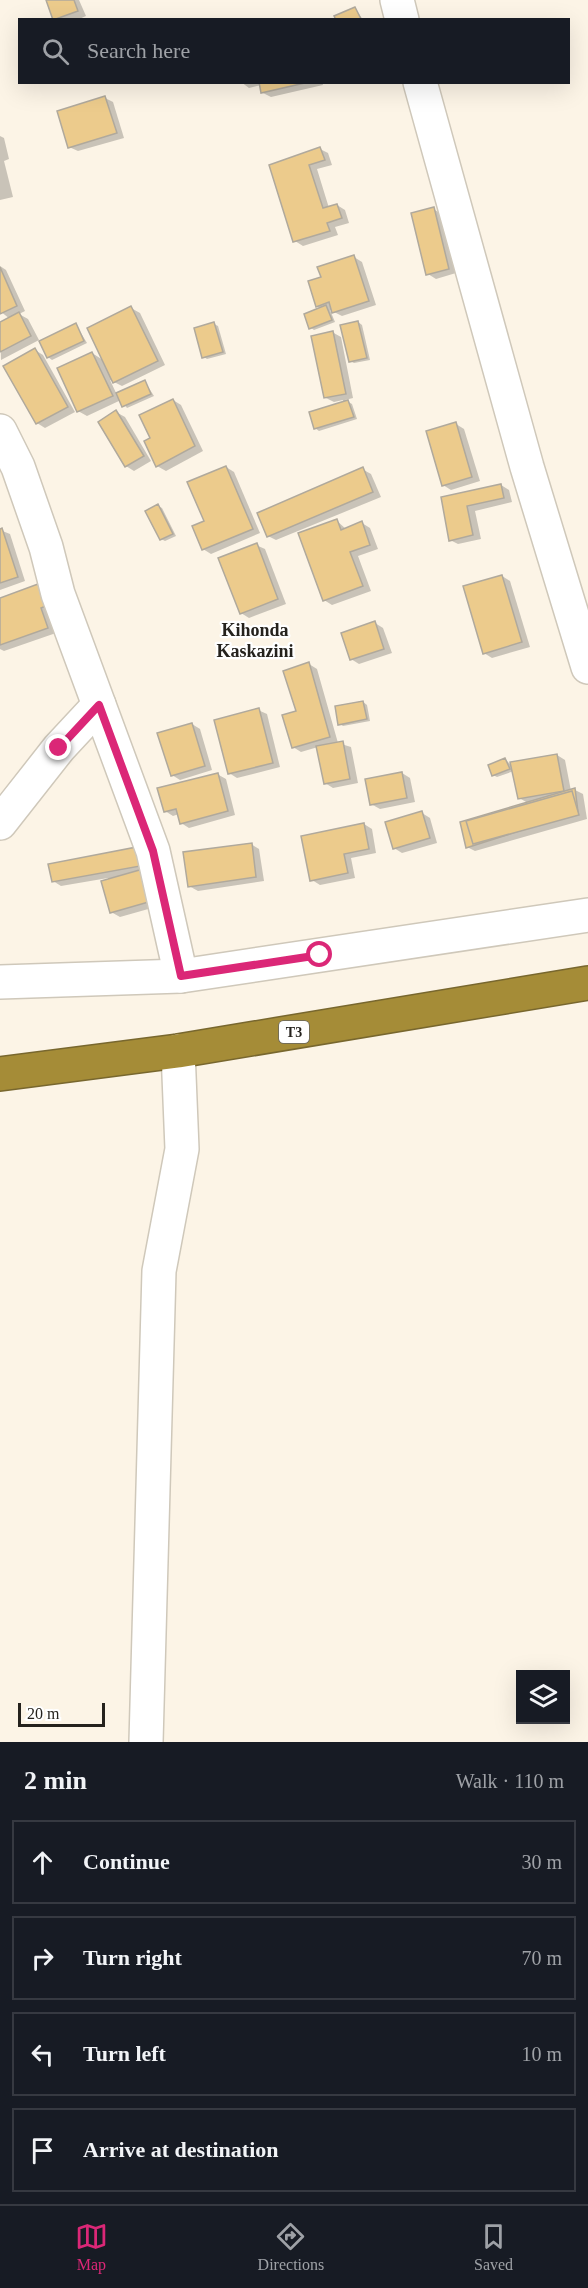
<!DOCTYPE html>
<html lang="en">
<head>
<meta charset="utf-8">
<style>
	body { margin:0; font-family:Georgia,serif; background:#20242c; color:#f1f3f6 }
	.controls { position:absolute; right:18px; bottom:18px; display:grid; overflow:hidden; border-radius:0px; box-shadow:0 6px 24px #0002 }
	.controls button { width:54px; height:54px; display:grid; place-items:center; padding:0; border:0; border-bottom:2px solid #363941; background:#171b24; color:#f1f3f6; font:30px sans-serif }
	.scale { position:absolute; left:18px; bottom:15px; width:87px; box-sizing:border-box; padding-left:6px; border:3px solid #25221d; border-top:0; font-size:16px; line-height:21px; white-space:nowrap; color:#25221d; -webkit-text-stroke:4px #fff; paint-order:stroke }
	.stop { position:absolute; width:18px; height:18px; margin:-14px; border:4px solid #db2777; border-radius:50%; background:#fff }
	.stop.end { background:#db2777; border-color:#fff; box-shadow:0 2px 6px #0008 }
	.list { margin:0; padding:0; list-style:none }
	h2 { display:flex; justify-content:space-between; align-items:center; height:78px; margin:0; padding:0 24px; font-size:26px }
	h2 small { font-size:20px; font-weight:400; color:#9ea1a6 }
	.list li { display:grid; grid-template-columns:39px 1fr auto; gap:18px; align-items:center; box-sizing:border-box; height:84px; margin:0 12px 12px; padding:0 12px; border:2px solid #363941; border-radius:0px }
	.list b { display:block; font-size:22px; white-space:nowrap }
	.list em { font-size:20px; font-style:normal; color:#9ea1a6 }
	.icon { flex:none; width:33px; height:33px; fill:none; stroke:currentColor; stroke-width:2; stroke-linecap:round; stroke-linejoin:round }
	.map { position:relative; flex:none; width:588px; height:1742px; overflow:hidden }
	.search { position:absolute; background:#171b24; box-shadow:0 6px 24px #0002; left:18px; right:18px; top:18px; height:66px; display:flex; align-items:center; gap:15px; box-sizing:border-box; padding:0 21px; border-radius:0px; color:#9ea1a6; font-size:22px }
	.sheet { height:462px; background:#171b24 }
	nav { display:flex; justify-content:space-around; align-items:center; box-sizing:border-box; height:84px; border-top:2px solid #363941; background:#171b24; font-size:16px; color:#9ea1a6 }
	nav a { display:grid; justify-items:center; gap:3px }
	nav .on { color:#db2777 }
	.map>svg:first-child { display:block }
	.shadow { fill:#0003 }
	.building { fill:#eccb8c; stroke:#b0a99c; stroke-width:1.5 }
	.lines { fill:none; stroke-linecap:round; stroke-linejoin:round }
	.minor-casing { stroke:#cfc8ba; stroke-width:36 }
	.highway-casing { stroke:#78672e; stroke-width:36 }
	.minor { stroke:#fff; stroke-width:33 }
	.highway { stroke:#a58c37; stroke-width:33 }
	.route { stroke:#db2777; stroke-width:8 }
	.labels { text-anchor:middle; stroke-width:4.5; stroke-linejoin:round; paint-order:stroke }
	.shield { fill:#fff; stroke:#666461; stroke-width:1.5 }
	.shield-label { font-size:14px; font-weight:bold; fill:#25221d }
	.quarter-label { font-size:18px; font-weight:bold; fill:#25221d; stroke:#fff }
</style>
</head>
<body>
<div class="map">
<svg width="588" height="1742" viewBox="0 0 588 1742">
	<rect width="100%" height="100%" fill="#fcf4e6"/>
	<g class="shadow">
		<polygon points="47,0 79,0 86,16 77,20 55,20"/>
		<polygon points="355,8 363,20 337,20"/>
		<polygon points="241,82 322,82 323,85 271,97 263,93 261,85 249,88"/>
		<polygon points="105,98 113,102 124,138 78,151 69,147"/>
		<polygon points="0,136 4,138 9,159 4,161 13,197 0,200"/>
		<polygon points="320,149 328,153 332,165 317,169 329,208 337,205 345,210 349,223 335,227 338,235 303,246 295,241 271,166"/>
		<polygon points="433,209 442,214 456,273 436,279 428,274"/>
		<polygon points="354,257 362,262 376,305 342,316 330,310 335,322 314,330 310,327 322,309 317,306 323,278"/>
		<polygon points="0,266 6,270 25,311 19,314 28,319 39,340 1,360 0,324 10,319 0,311"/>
		<polygon points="131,308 140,313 165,365 122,386 110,380 117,395 145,382 154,396 127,408 121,400 87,416 78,411 92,353 103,360"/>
		<polygon points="358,322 362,325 370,360 354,363 350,361"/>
		<polygon points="214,324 218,326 226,354 207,359 204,357"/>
		<polygon points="76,325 87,343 52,360 48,357 41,342"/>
		<polygon points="332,332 341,337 353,398 345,400 352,404 357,419 319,431 315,428 343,403 343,400 334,402 326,398"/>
		<polygon points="35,350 43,355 75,412 45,428 37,423"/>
		<polygon points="173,400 181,405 203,451 166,471 157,466 152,438"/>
		<polygon points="116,412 125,417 151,461 134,471 126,466"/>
		<polygon points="456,424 464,429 480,481 451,490 443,485"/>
		<polygon points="226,467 234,472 260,533 211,554 203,549 206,522"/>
		<polygon points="362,469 371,474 381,497 276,540 268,536"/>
		<polygon points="501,485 509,490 512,502 475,511 481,539 458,544 450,540 442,498"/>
		<polygon points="158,506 162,508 176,536 165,541 161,539"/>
		<polygon points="337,521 346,529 362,523 370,528 378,549 358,556 371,591 332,605 324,600"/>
		<polygon points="0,530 10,534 25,581 0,590"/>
		<polygon points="256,545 265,549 286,604 249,618 241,613"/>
		<polygon points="502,576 510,581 530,647 492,658 484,653"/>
		<polygon points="38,586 46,591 56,633 4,651 0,649 0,600"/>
		<polygon points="375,623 383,628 392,653 359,664 351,659"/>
		<polygon points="309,664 317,669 338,743 351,747 358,783 333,788 325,783 318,747 301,752 293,747 297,712"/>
		<polygon points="363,702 367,705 370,721 343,726 340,724"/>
		<polygon points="258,710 267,714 280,767 237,778 229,773"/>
		<polygon points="192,724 200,729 212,770 180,780 172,775"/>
		<polygon points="557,755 565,760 571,791 575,790 583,794 587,819 475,851 467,847 528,803 519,798 514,771 497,777 493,775 505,759 510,764"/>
		<polygon points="402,773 410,778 415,802 380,809 371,804"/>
		<polygon points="217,774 226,779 235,815 189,828 181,823 179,814 173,816 165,811"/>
		<polygon points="422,813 430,818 437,843 402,853 394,848"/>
		<polygon points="364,824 372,829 376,853 351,858 355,878 320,885 312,880"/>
		<polygon points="251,844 259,849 264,881 198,891 189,886"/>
		<polygon points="141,848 166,904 120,917 111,912 108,878 61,886 53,881"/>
	</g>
	<g class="building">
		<polygon points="46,0 74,0 78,11 53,20"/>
		<polygon points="355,7 361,19 336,20 334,16"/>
		<polygon points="259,82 309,82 261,93"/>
		<polygon points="105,96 117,133 68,148 57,111"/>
		<polygon points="320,147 325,160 309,165 323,208 337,204 342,218 327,223 330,231 293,242 269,165"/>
		<polygon points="434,207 449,269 426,275 411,213"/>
		<polygon points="354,255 369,301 332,313 329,302 316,307 308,281 321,277 317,267"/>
		<polygon points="0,267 17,306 0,314"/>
		<polygon points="326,305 332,320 309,329 304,314"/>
		<polygon points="131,306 158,361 113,383 87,328"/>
		<polygon points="19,312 31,336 0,352 0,322"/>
		<polygon points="358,321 367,358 349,362 340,325"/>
		<polygon points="214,322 223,352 202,358 194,328"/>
		<polygon points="76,323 84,341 47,358 39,341"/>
		<polygon points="333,331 346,394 324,398 311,336"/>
		<polygon points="35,348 68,407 36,424 3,366"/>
		<polygon points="92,352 113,396 77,412 57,368"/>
		<polygon points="145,380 151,394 122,407 116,393"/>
		<polygon points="173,399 195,446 156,467 144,441 150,438 139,415"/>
		<polygon points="348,400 354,417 314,429 309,412"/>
		<polygon points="116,410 144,456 125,467 98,422"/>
		<polygon points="456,422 472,477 442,486 426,431"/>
		<polygon points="226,466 253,529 202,550 192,526 204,521 187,482"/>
		<polygon points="363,467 373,492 267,537 257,513"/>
		<polygon points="501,484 504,498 467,506 473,535 449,541 441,497"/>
		<polygon points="158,504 173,534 160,540 145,511"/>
		<polygon points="337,519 341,530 362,521 370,545 350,552 363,586 323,601 298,533"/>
		<polygon points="2,528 18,577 0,583 0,529"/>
		<polygon points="257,543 278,599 240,614 218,558"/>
		<polygon points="502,575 522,642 483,654 463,586"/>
		<polygon points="38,584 46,606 41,608 48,628 0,645 0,598"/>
		<polygon points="375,621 384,649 350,660 341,633"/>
		<polygon points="309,662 330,737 292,748 282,715 296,711 283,671"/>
		<polygon points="363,701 367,719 338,725 335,706"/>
		<polygon points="259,708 273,763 228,774 214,720"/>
		<polygon points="192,723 205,766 171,776 157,733"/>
		<polygon points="343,741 350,779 324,784 316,746"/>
		<polygon points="557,754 564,791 518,799 510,762"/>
		<polygon points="505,758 510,769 492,776 488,765"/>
		<polygon points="402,772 407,798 370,805 365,779"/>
		<polygon points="218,773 228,811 180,824 176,809 164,812 157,788"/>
		<polygon points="575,788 578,812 466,848 460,822"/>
		<polygon points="572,791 579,815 473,844 466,821"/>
		<polygon points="422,811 430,838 393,849 385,822"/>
		<polygon points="364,823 369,849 344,854 348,873 310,881 301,836"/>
		<polygon points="252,843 256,877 188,887 183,852"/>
		<polygon points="142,846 146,865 52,882 48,864"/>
		<polygon points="150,867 159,899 110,913 101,881"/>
	</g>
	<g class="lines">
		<defs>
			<g id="minor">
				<polyline points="397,0 402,20"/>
				<polyline points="420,82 527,467 588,667"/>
				<polyline points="0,431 18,467 46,547 58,594 153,851 181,976"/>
				<polyline points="0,823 59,748 99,705"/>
				<polyline points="0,982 181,976 588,915"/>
				<polyline points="146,1742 159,1271 182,1149 178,1051"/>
			</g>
			<polyline id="highway" points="0,1074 178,1051 588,983"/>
		</defs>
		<use href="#minor" class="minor-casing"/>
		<use href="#highway" class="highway-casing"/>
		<use href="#minor" class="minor"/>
		<use href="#highway" class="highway"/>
	</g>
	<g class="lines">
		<polyline class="route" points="59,748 99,705 153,851 181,976 320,955"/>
	</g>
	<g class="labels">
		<rect class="shield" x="279" y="1021" width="30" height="22" rx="4.5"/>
		<g class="shield-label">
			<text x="294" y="1037">T3</text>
		</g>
		<g class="quarter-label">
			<text x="255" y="636">Kihonda<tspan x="255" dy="21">Kaskazini</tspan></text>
		</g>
	</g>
</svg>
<div class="controls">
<button><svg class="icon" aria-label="layers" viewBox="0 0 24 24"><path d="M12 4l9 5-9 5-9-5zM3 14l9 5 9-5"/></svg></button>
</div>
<div class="scale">20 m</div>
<div class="stop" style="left:320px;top:955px"></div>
<div class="stop end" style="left:59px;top:748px"></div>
<div class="search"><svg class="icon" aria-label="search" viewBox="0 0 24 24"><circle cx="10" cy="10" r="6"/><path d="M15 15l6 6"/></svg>Search here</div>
</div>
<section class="sheet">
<h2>2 min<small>Walk · 110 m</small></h2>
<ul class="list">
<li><svg class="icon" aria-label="ahead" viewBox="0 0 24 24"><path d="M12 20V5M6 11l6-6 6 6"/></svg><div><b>Continue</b></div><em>30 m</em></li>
<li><svg class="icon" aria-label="right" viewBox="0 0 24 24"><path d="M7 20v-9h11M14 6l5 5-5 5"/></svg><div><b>Turn right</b></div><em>70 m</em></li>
<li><svg class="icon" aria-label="left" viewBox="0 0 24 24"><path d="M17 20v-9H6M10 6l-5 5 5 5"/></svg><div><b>Turn left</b></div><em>10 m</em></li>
<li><svg class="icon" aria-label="arrive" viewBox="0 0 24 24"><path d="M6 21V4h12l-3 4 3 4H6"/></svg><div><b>Arrive at destination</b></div></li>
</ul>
</section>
<nav>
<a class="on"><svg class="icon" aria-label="map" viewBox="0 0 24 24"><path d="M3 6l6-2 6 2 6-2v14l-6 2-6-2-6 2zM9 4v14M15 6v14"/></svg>Map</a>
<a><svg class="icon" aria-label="directions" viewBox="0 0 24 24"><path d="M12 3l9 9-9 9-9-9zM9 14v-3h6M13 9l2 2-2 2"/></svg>Directions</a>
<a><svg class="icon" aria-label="saved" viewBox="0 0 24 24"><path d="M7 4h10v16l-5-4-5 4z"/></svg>Saved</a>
</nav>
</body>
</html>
